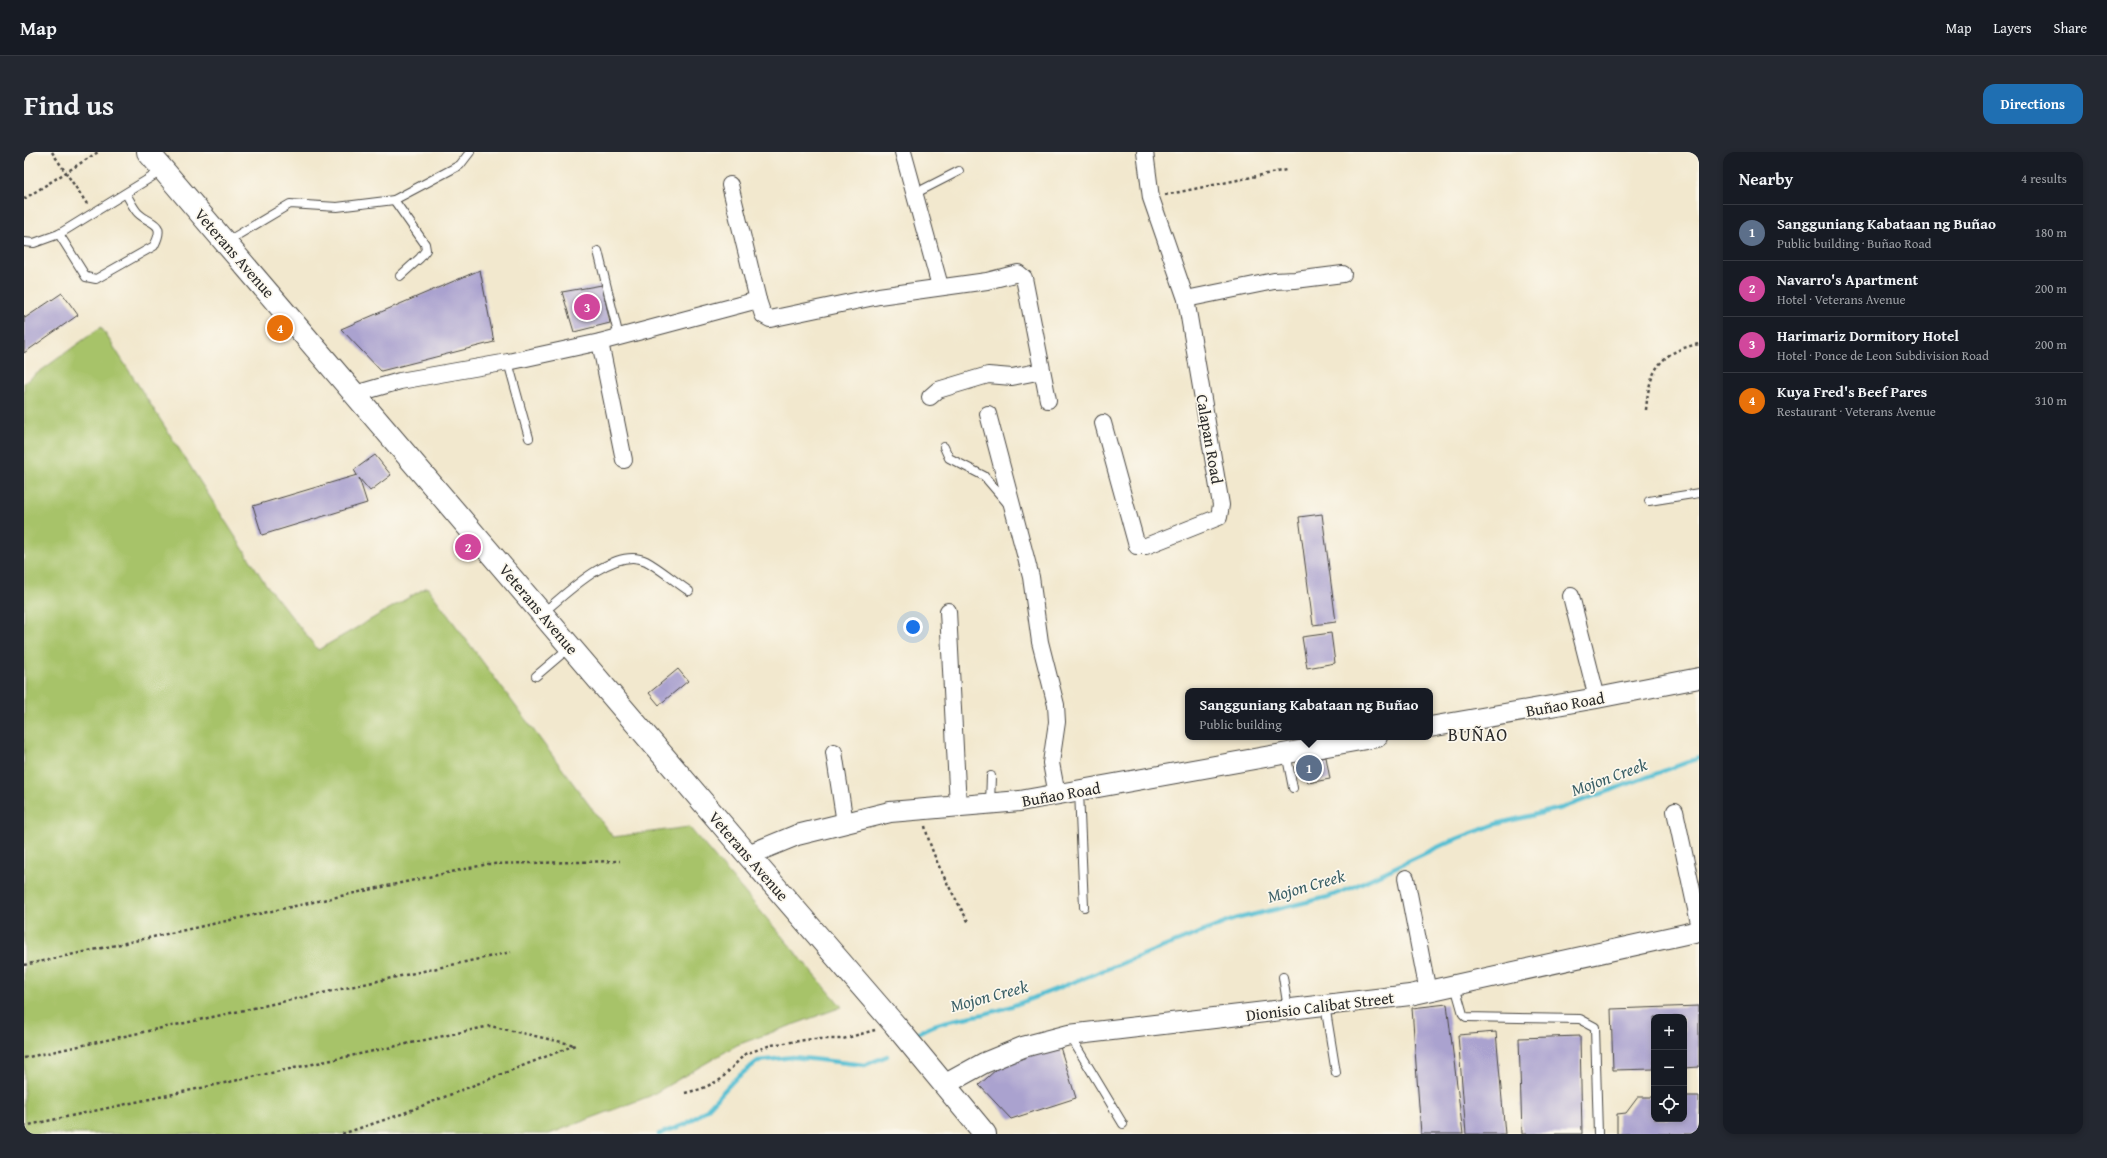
<!DOCTYPE html>
<html lang="en">
<head>
<meta charset="utf-8">
<style>
	body { margin:0; font-family:"Gentium Book Plus",serif; background:#242831; color:#f1f3f6 }
	.controls { position:absolute; right:12px; bottom:12px; display:grid; overflow:hidden; border-radius:8px; box-shadow:0 2px 6px #0003 }
	.controls button { width:36px; height:36px; display:grid; place-items:center; padding:0; border:0; border-bottom:1px solid #363941; background:#171b24; color:#f1f3f6; font:20px sans-serif }
	.you { position:absolute; left:889px; top:475px; width:14px; height:14px; margin:-10px; border:3px solid #fff; border-radius:50%; background:#1a73e8; box-shadow:0 0 0 6px #1a73e833 }
	.badge { display:grid; place-items:center; width:26px; height:26px; border-radius:50%; background:#1f6fb2; color:#fff; font-size:13px; font-weight:700 }
	.pin { position:absolute; translate:-50% -50%; border:2px solid #fff; box-shadow:0 1px 4px #0006 }
	.popup { position:absolute; left:1161px; top:536px; width:248px; height:52px; box-sizing:border-box; display:grid; place-content:center; border-radius:8px; background:#171b24; filter:drop-shadow(0 1px 3px #0005); font-size:13px; white-space:nowrap; color:#9ea1a6 }
	.popup b { font-size:15px; color:#f1f3f6 }
	.popup::after { content:''; position:absolute; left:50%; top:100%; margin-left:-8px; border:8px solid transparent; border-top-color:#171b24 }
	.list { margin:0; padding:0; list-style:none }
	h2 { display:flex; justify-content:space-between; align-items:center; height:52px; margin:0; padding:0 16px; font-size:17px }
	h2 small { font-size:13px; font-weight:400; color:#9ea1a6 }
	.list li { display:grid; grid-template-columns:26px 1fr auto; gap:12px; align-items:center; box-sizing:border-box; height:56px; padding:0 16px; border-top:1px solid #363941 }
	.list b { display:block; font-size:15px; white-space:nowrap }
	.list p { margin:0; font-size:13px; white-space:nowrap; color:#9ea1a6 }
	.list em { font-size:13px; font-style:normal; color:#9ea1a6 }
	.icon { flex:none; width:22px; height:22px; fill:none; stroke:currentColor; stroke-width:2; stroke-linecap:round; stroke-linejoin:round }
	.map { position:relative; flex:none; width:1675px; height:982px; overflow:hidden; border-radius:12px }
	header { display:flex; align-items:center; gap:24px; box-sizing:border-box; height:56px; padding:0 20px; background:#171b24; border-bottom:1px solid #363941 }
	header strong { font-size:19px }
	nav { display:flex; gap:22px; margin-inline-start:auto; font-size:14px }
	.intro { display:flex; align-items:center; justify-content:space-between; box-sizing:border-box; height:96px; padding:0 24px }
	h1 { margin:0; font-size:28px }
	.button { padding:10px 18px; border-radius:12px; background:#1f6fb2; color:#fff; font-size:14px; font-weight:700 }
	main { display:flex; gap:24px; padding:0 24px }
	aside { flex:1; background:#171b24; border-radius:12px; box-shadow:0 2px 6px #0003 }
	.map>svg:first-child { display:block }
	.green { fill:#a7c369; stroke:#69774a }
	.lines { fill:none; stroke-linecap:round; stroke-linejoin:round }
	.stream { stroke:#56bfd3; stroke-width:4.5 }
	.building { fill:#aaa2cf }
	.service-casing { stroke:#494743; stroke-width:10 }
	.minor-casing { stroke:#494743; stroke-width:18 }
	.tertiary-casing { stroke:#494743; stroke-width:22 }
	.trunk-casing { stroke:#494743; stroke-width:24 }
	.path { stroke:#494743; stroke-width:2.5; stroke-dasharray:3 3; stroke-linecap:butt }
	.service { stroke:#fff; stroke-width:8 }
	.minor { stroke:#fff; stroke-width:16 }
	.tertiary { stroke:#fff; stroke-width:20 }
	.trunk { stroke:#fff; stroke-width:22 }
	.labels { text-anchor:middle; stroke-width:3.5; stroke-linejoin:round; paint-order:stroke }
	.street-label { font-size:16px; fill:#2b2b2b; stroke:#fbf7ec }
	.water-label { font-size:17px; font-style:italic; fill:#3a5f66; stroke:#fbf7ec }
	.quarter-label { font-size:18px; letter-spacing:1px; fill:#2b2b2b; stroke:#fbf7ec }
</style>
</head>
<body>
<header>
<strong>Map</strong>
<nav><a>Map</a><a>Layers</a><a>Share</a></nav>
</header>
<div class="intro"><h1>Find us</h1><a class="button">Directions</a></div>
<main>
<div class="map">
<svg width="1675" height="982" viewBox="0 0 1675 982">
	<rect width="100%" height="100%" fill="#fbf7ec"/>
	<filter id="ink" filterUnits="userSpaceOnUse"><feTurbulence type="fractalNoise" baseFrequency=".025" numOctaves="2"/><feDisplacementMap in="SourceGraphic" scale="8" xChannelSelector="R" yChannelSelector="G"/><feConvolveMatrix kernelMatrix="1 2 1 2 8 2 1 2 1" color-interpolation-filters="sRGB"/></filter>
	<filter id="wash" filterUnits="userSpaceOnUse"><feTurbulence type="fractalNoise" baseFrequency=".012" numOctaves="4" result="noise"/><feDisplacementMap in="SourceGraphic" scale="16" xChannelSelector="R" yChannelSelector="G"/><feGaussianBlur stdDeviation="0.9" result="paint"/><feColorMatrix in="noise" values="0 0 0 0 0 0 0 0 0 0 0 0 0 0 0 0 0 1.4 0 .05"/><feComposite in="paint" operator="in"/></filter>
	<g filter="url(#wash)">
		<rect width="100%" height="100%" fill="#f2e8ce"/>
		<polygon class="green" points="77,175 241,431 294,498 403,435 589,685 665,675 818,855 713,893 626,944 525,982 0,982 0,231"/>
		<g class="lines">
			<g class="stream">
				<path d="M893,881C912,870 929,868 950,864C969,861 986,855 1004,848L1211,767L1304,745L1327,736L1427,689L1472,672L1538,656L1675,606"/>
				<polyline points="635,982 662,972 682,958 710,928 734,909 769,905 841,913 863,904"/>
			</g>
		</g>
		<g id="blocks">
			<g class="building">
				<polygon points="456,118 470,190 357,219 317,177"/>
				<polygon points="578,133 586,171 550,180 538,140"/>
				<polygon points="38,141 54,163 0,201 0,164 1,166"/>
				<polygon points="351,303 367,323 346,339 335,326 343,351 238,383 229,354 333,323 330,318"/>
				<polygon points="1298,362 1312,470 1289,473 1275,365"/>
				<polygon points="1307,481 1311,511 1283,516 1278,485"/>
				<polygon points="654,517 664,529 635,553 625,541"/>
				<polygon points="1302,605 1306,627 1284,631 1280,609"/>
				<polygon points="1423,852 1439,982 1397,982 1388,856"/>
				<polygon points="1675,854 1675,915 1660,916 1660,865 1630,865 1630,917 1589,918 1587,857"/>
				<polygon points="1472,880 1481,982 1442,982 1434,883"/>
				<polygon points="1556,884 1558,982 1498,982 1495,886"/>
				<polygon points="1036,895 1052,946 987,967 955,933 982,909"/>
				<polygon points="1660,944 1675,944 1675,982 1593,982 1593,962 1602,961 1614,945 1630,945 1630,967 1660,967"/>
			</g>
		</g>
	</g>
	<g filter="url(#ink)">
		<use href="#blocks" fill-opacity="0" stroke="#494743" stroke-width="1"/>
		<g class="lines">
			<defs>
				<g id="service">
					<polyline points="890,42 935,19"/>
					<polyline points="370,48 401,92 402,98 396,106 376,124"/>
					<path d="M35,82L62,125L72,127L130,94C143,69 126,73 114,61C109,56 106,48 102,42"/>
					<polyline points="0,90 10,91 35,82 139,18"/>
					<polyline points="202,90 266,52 313,55 370,48 436,13 446,0"/>
					<polyline points="574,99 595,185"/>
					<polyline points="484,210 505,286"/>
					<polyline points="920,295 925,306 960,324 984,352"/>
					<polyline points="1625,349 1675,341"/>
					<path d="M519,461C540,443 591,393 622,409C637,417 651,430 665,439"/>
					<polyline points="512,524 546,495"/>
					<polyline points="1262,601 1269,636"/>
					<polyline points="1055,639 1060,755"/>
					<polyline points="966,651 967,624"/>
					<polyline points="1259,825 1264,857"/>
					<polyline points="1431,834 1439,862 1442,865 1556,867 1571,875 1574,982"/>
					<polyline points="1301,853 1312,921"/>
					<polyline points="1046,884 1099,972"/>
				</g>
				<g id="minor">
					<polyline points="879,0 916,134"/>
					<polyline points="706,33 734,148"/>
					<polyline points="1162,147 1250,129 1271,128 1319,122"/>
					<polyline points="576,190 600,308"/>
					<polyline points="331,242 376,229 484,210 576,190 734,148 739,163 746,167 855,144 963,129 994,121 1000,126 1024,248"/>
					<polyline points="906,245 914,238 964,223 988,225 1018,219"/>
					<polyline points="964,262 1007,425 1016,490 1032,553 1033,570 1027,611 1033,643"/>
					<polyline points="1079,271 1113,394 1122,394 1195,365 1197,353 1162,147 1127,46 1121,0"/>
					<polyline points="1547,444 1573,546"/>
					<polyline points="924,459 934,655"/>
					<polyline points="810,600 821,671"/>
					<polyline points="1651,659 1675,771"/>
					<polyline points="1382,726 1404,840"/>
				</g>
				<g id="tertiary">
					<polyline points="1406,575 1573,546 1675,526"/>
					<polyline points="724,703 773,683 866,660 996,649 1353,585"/>
					<polyline points="920,933 960,911 999,895 1045,883 1386,843 1675,779"/>
				</g>
				<polyline id="trunk" points="124,0 724,703 871,873 961,982"/>
			</defs>
			<use href="#service" class="service-casing"/>
			<use href="#minor" class="minor-casing"/>
			<use href="#tertiary" class="tertiary-casing"/>
			<use href="#trunk" class="trunk-casing"/>
			<g class="path">
				<polyline points="28,0 63,52"/>
				<polyline points="1141,43 1262,18"/>
				<polyline points="0,47 74,0"/>
				<path d="M1622,258C1625,220 1634,200 1675,192"/>
				<path d="M901,674C909,709 928,740 945,771"/>
				<polyline points="0,813 464,712 596,709"/>
				<polyline points="0,906 487,800"/>
				<polyline points="661,941 677,937 696,928 721,902 747,893 788,887 819,887 851,878"/>
				<polyline points="0,974 466,874 551,893 375,963 318,982"/>
			</g>
			<use href="#service" class="service"/>
			<use href="#minor" class="minor"/>
			<use href="#tertiary" class="tertiary"/>
			<use href="#trunk" class="trunk"/>
		</g>
	</g>
	<g class="labels">
		<g class="street-label">
			<text transform="translate(211 101) rotate(49)" y="6">Veterans Avenue</text>
			<text transform="translate(1186 287) rotate(80)" y="6">Calapan Road</text>
			<text transform="translate(515 457) rotate(50)" y="6">Veterans Avenue</text>
			<text transform="translate(1541 552) rotate(-10)" y="6">Buñao Road</text>
			<text transform="translate(1037 642) rotate(-10)" y="6">Buñao Road</text>
			<text transform="translate(725 704) rotate(49)" y="6">Veterans Avenue</text>
			<text transform="translate(1296 854) rotate(-7)" y="6">Dionisio Calibat Street</text>
		</g>
		<g class="water-label">
			<text transform="translate(1585 625) rotate(-20)" y="6">Mojon Creek</text>
			<text transform="translate(1282 734) rotate(-16)" y="6">Mojon Creek</text>
			<text transform="translate(965 844) rotate(-15)" y="6">Mojon Creek</text>
		</g>
		<g class="quarter-label">
			<text x="1454" y="589">BUÑAO</text>
		</g>
	</g>
</svg>
<div class="controls">
<button>+</button>
<button>−</button>
<button><svg class="icon" aria-label="locate" viewBox="0 0 24 24"><circle cx="12" cy="12" r="6"/><path d="M12 2v4M12 18v4M2 12h4M18 12h4"/></svg></button>
</div>
<div class="you"></div>
<div class="pin badge" style="left:1285px;top:616px;background:#5c6f8a">1</div>
<div class="popup"><b>Sangguniang Kabataan ng Buñao</b>Public building</div>
<div class="pin badge" style="left:444px;top:395px;background:#d1479c">2</div>
<div class="pin badge" style="left:563px;top:155px;background:#d1479c">3</div>
<div class="pin badge" style="left:256px;top:176px;background:#e8710a">4</div>
</div>
<aside>
<h2>Nearby<small>4 results</small></h2>
<ul class="list">
<li><span class="badge" style="background:#5c6f8a">1</span><div><b>Sangguniang Kabataan ng Buñao</b><p>Public building · Buñao Road</p></div><em>180 m</em></li>
<li><span class="badge" style="background:#d1479c">2</span><div><b>Navarro's Apartment</b><p>Hotel · Veterans Avenue</p></div><em>200 m</em></li>
<li><span class="badge" style="background:#d1479c">3</span><div><b>Harimariz Dormitory Hotel</b><p>Hotel · Ponce de Leon Subdivision Road</p></div><em>200 m</em></li>
<li><span class="badge" style="background:#e8710a">4</span><div><b>Kuya Fred's Beef Pares</b><p>Restaurant · Veterans Avenue</p></div><em>310 m</em></li>
</ul>
</aside>
</main>
</body>
</html>
